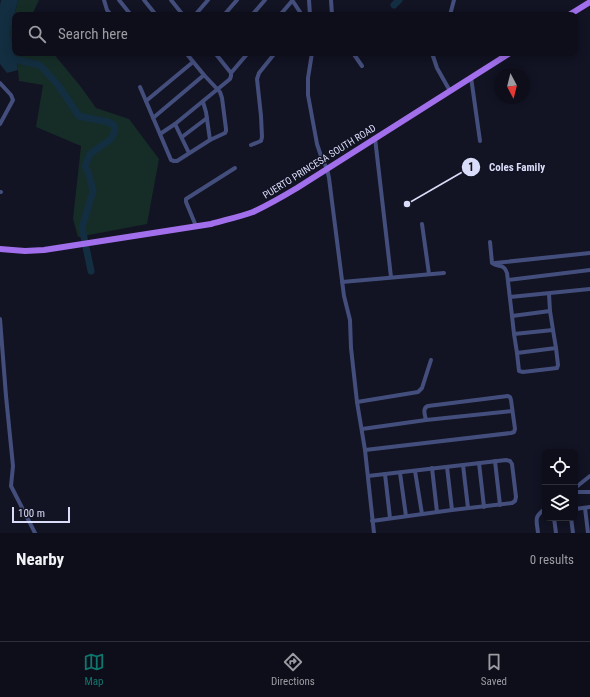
<!DOCTYPE html>
<html lang="en">
<head>
<meta charset="utf-8">
<style>
	body { margin:0; font-family:"Roboto Condensed",sans-serif; background:#171723; color:#f1f3f6 }
	.controls { position:absolute; right:12px; bottom:12px; display:grid; overflow:hidden; border-radius:8px; box-shadow:0 2px 10px #0003 }
	.controls button { width:36px; height:36px; display:grid; place-items:center; padding:0; border:0; border-bottom:1px solid #2e2e39; background:#0e0e1a; color:#f1f3f6; font:20px sans-serif }
	.compass { position:absolute; left:494px; top:68px; width:36px; height:36px; border-radius:50%; background:#0e0e1a; box-shadow:0 2px 10px #0003; rotate:173deg }
	.scale { position:absolute; left:12px; bottom:10px; width:58px; box-sizing:border-box; padding-left:4px; border:2px solid #daddfa; border-top:0; font-size:11px; line-height:14px; white-space:nowrap; color:#daddfa; -webkit-text-stroke:3px #121323; paint-order:stroke }
	.list { margin:0; padding:0; list-style:none }
	h2 { display:flex; justify-content:space-between; align-items:center; height:52px; margin:0; padding:0 16px; font-size:17px }
	h2 small { font-size:13px; font-weight:400; color:#9b9ca2 }
	.icon { flex:none; width:22px; height:22px; fill:none; stroke:currentColor; stroke-width:2; stroke-linecap:round; stroke-linejoin:round }
	.map { position:relative; flex:none; width:590px; height:533px; overflow:hidden }
	.search { position:absolute; background:#0e0e1a; box-shadow:0 2px 10px #0003; left:12px; right:12px; top:12px; height:44px; display:flex; align-items:center; gap:10px; box-sizing:border-box; padding:0 14px; border-radius:8px; color:#9b9ca2; font-size:15px }
	.sheet { height:108px; background:#0e0e1a }
	nav { display:flex; justify-content:space-around; align-items:center; box-sizing:border-box; height:56px; border-top:1px solid #2e2e39; background:#0e0e1a; font-size:11px; color:#9b9ca2 }
	nav a { display:grid; justify-items:center; gap:2px }
	nav .on { color:#0f766e }
	.map>svg:first-child { display:block }
	.green { fill:#162d27 }
	.water { fill:#132e40 }
	.lines { fill:none; stroke-linecap:round; stroke-linejoin:round }
	.river { stroke:#132e40; stroke-width:7 }
	.minor { stroke:#434e7c; stroke-width:4 }
	.primary { stroke:#a16feb; stroke-width:6 }
	.labels { text-anchor:middle; stroke-width:3; stroke-linejoin:round; paint-order:stroke }
	.street-label { font-size:10px; fill:#daddfa; stroke:#121323 }
	.leader { fill:none; stroke:#daddfa; stroke-width:1.5 }
	.callout-dot { fill:#daddfa; stroke:#121323; stroke-width:1.5 }
	.mark-label { font-size:12px; text-anchor:middle; font-weight:bold; fill:#111 }
	.callout-label { font-size:11px; text-anchor:middle; font-weight:bold; fill:#daddfa; stroke:#121323; stroke-width:3; stroke-linejoin:round; paint-order:stroke }
</style>
</head>
<body>
<div class="map">
<svg width="590" height="533" viewBox="0 0 590 533">
	<rect width="100%" height="100%" fill="#121323"/>
	<polygon class="green" points="18,0 39,0 32,15 15,15 15,53 53,53 81,87 96,108 129,119 159,159 147,224 78,237 73,219 81,146 36,127 43,85 19,81 18,70 10,33"/>
	<polygon class="water" points="1,0 18,0 10,33 18,70 7,73 0,64 0,5"/>
	<g class="lines">
		<g class="river">
			<polyline points="394,5 399,0"/>
			<polyline points="0,44 4,57 40,65 58,85 79,116 108,122 114,125 115,131 111,139 90,154 85,166 89,174 93,191 82,228 91,271"/>
		</g>
		<g class="minor">
			<polyline points="104,0 107,10 111,15"/>
			<polyline points="119,0 131,15"/>
			<polyline points="144,0 156,15"/>
			<polyline points="171,0 183,15"/>
			<polyline points="292,0 302,15"/>
			<polyline points="309,0 310,15"/>
			<polyline points="331,0 332,15"/>
			<polyline points="195,15 208,0"/>
			<polyline points="224,15 237,0"/>
			<polyline points="252,15 265,0"/>
			<polyline points="280,15 292,1"/>
			<polyline points="450,15 454,0"/>
			<polyline points="215,53 231,73"/>
			<polyline points="312,53 308,78 308,95 317,144 321,156 327,169 329,178 344,296 350,320 351,348 357,402 365,450 374,533"/>
			<polyline points="353,53 362,66"/>
			<polyline points="432,53 437,68 450,91"/>
			<polyline points="471,77 480,141"/>
			<polyline points="0,83 11,95 13,100 0,124"/>
			<polyline points="140,87 171,160 174,161 177,161 210,140 225,133 226,131 226,129 222,98 220,92 204,75 186,53"/>
			<polyline points="146,101 193,62"/>
			<polyline points="203,102 206,112 210,140"/>
			<polyline points="153,118 204,75"/>
			<polyline points="175,124 189,153"/>
			<polyline points="160,134 175,124 230,79 231,76 231,73 248,53"/>
			<polyline points="182,137 207,118"/>
			<polyline points="375,138 391,277"/>
			<polyline points="251,145 261,141 262,137 261,116 257,79 259,73 275,53"/>
			<polyline points="0,192 1,192"/>
			<polyline points="422,224 429,274"/>
			<polyline points="196,226 186,202 186,199 235,168"/>
			<path d="M490,242L492,263C498,268 504,263 507,273L512,316L550,311L549,294"/>
			<polyline points="495,263 590,253"/>
			<polyline points="508,280 590,270"/>
			<polyline points="342,282 444,273"/>
			<polyline points="510,297 590,289"/>
			<polyline points="512,316 514,334 553,330 550,311"/>
			<polyline points="0,319 6,396 13,466 11,486 35,533"/>
			<polyline points="514,334 517,353 556,348 553,330"/>
			<polyline points="517,353 519,371 523,372 557,368 558,365 556,348"/>
			<polyline points="357,402 418,392 422,388 431,360"/>
			<polyline points="362,429 426,420 512,411"/>
			<path d="M365,450L511,433L514,432L515,429L511,400L510,397L508,396L428,406C422,408 425,415 426,420"/>
			<polyline points="495,461 500,505"/>
			<polyline points="479,463 484,507"/>
			<polyline points="463,465 468,508"/>
			<polyline points="447,467 452,510"/>
			<polyline points="432,468 437,512"/>
			<polyline points="415,471 422,514"/>
			<polyline points="400,473 406,516"/>
			<polyline points="385,474 390,518"/>
			<polyline points="368,476 506,460 510,461 512,464 516,497 515,501 512,503 452,510 372,521"/>
			<polyline points="575,488 590,476"/>
			<polyline points="575,492 590,492"/>
			<polyline points="585,508 588,533"/>
			<polyline points="575,509 590,507"/>
			<polyline points="554,518 556,533"/>
			<polyline points="571,518 573,533"/>
			<path d="M538,533C537,521 533,517 545,509"/>
		</g>
		<g class="primary">
			<polyline points="569,15 590,2"/>
			<path d="M0,249L25,251L44,250L211,224C225,220 239,217 253,212C268,205 282,197 297,188L510,53"/>
		</g>
	</g>
	<g class="labels">
		<g class="street-label">
			<text transform="translate(319 161) rotate(-32)" y="4">PUERTO PRINCESA SOUTH ROAD</text>
		</g>
	</g>
	<path class="leader" d="M407 204L471 167"/>
	<g class="callout-dot">
		<circle cx="407" cy="204" r="4"/>
		<circle cx="471" cy="167" r="10"/>
	</g>
	<g class="mark-label">
		<text x="471" y="171">1</text>
	</g>
	<g class="callout-label">
		<text x="517" y="171">Coles Family</text>
	</g>
</svg>
<div class="controls">
<button><svg class="icon" aria-label="locate" viewBox="0 0 24 24"><circle cx="12" cy="12" r="6"/><path d="M12 2v4M12 18v4M2 12h4M18 12h4"/></svg></button>
<button><svg class="icon" aria-label="layers" viewBox="0 0 24 24"><path d="M12 4l9 5-9 5-9-5zM3 14l9 5 9-5"/></svg></button>
</div>
<svg class="compass" viewBox="-18 -18 36 36"><path d="M0-13l5 13h-10z" fill="#e53935"/><path d="M0 13l5-13h-10z" fill="#9b9ca2"/></svg>
<div class="scale">100 m</div>
<div class="search"><svg class="icon" aria-label="search" viewBox="0 0 24 24"><circle cx="10" cy="10" r="6"/><path d="M15 15l6 6"/></svg>Search here</div>
</div>
<section class="sheet">
<h2>Nearby<small>0 results</small></h2>
<ul class="list">
</ul>
</section>
<nav>
<a class="on"><svg class="icon" aria-label="map" viewBox="0 0 24 24"><path d="M3 6l6-2 6 2 6-2v14l-6 2-6-2-6 2zM9 4v14M15 6v14"/></svg>Map</a>
<a><svg class="icon" aria-label="directions" viewBox="0 0 24 24"><path d="M12 3l9 9-9 9-9-9zM9 14v-3h6M13 9l2 2-2 2"/></svg>Directions</a>
<a><svg class="icon" aria-label="saved" viewBox="0 0 24 24"><path d="M7 4h10v16l-5-4-5 4z"/></svg>Saved</a>
</nav>
</body>
</html>
